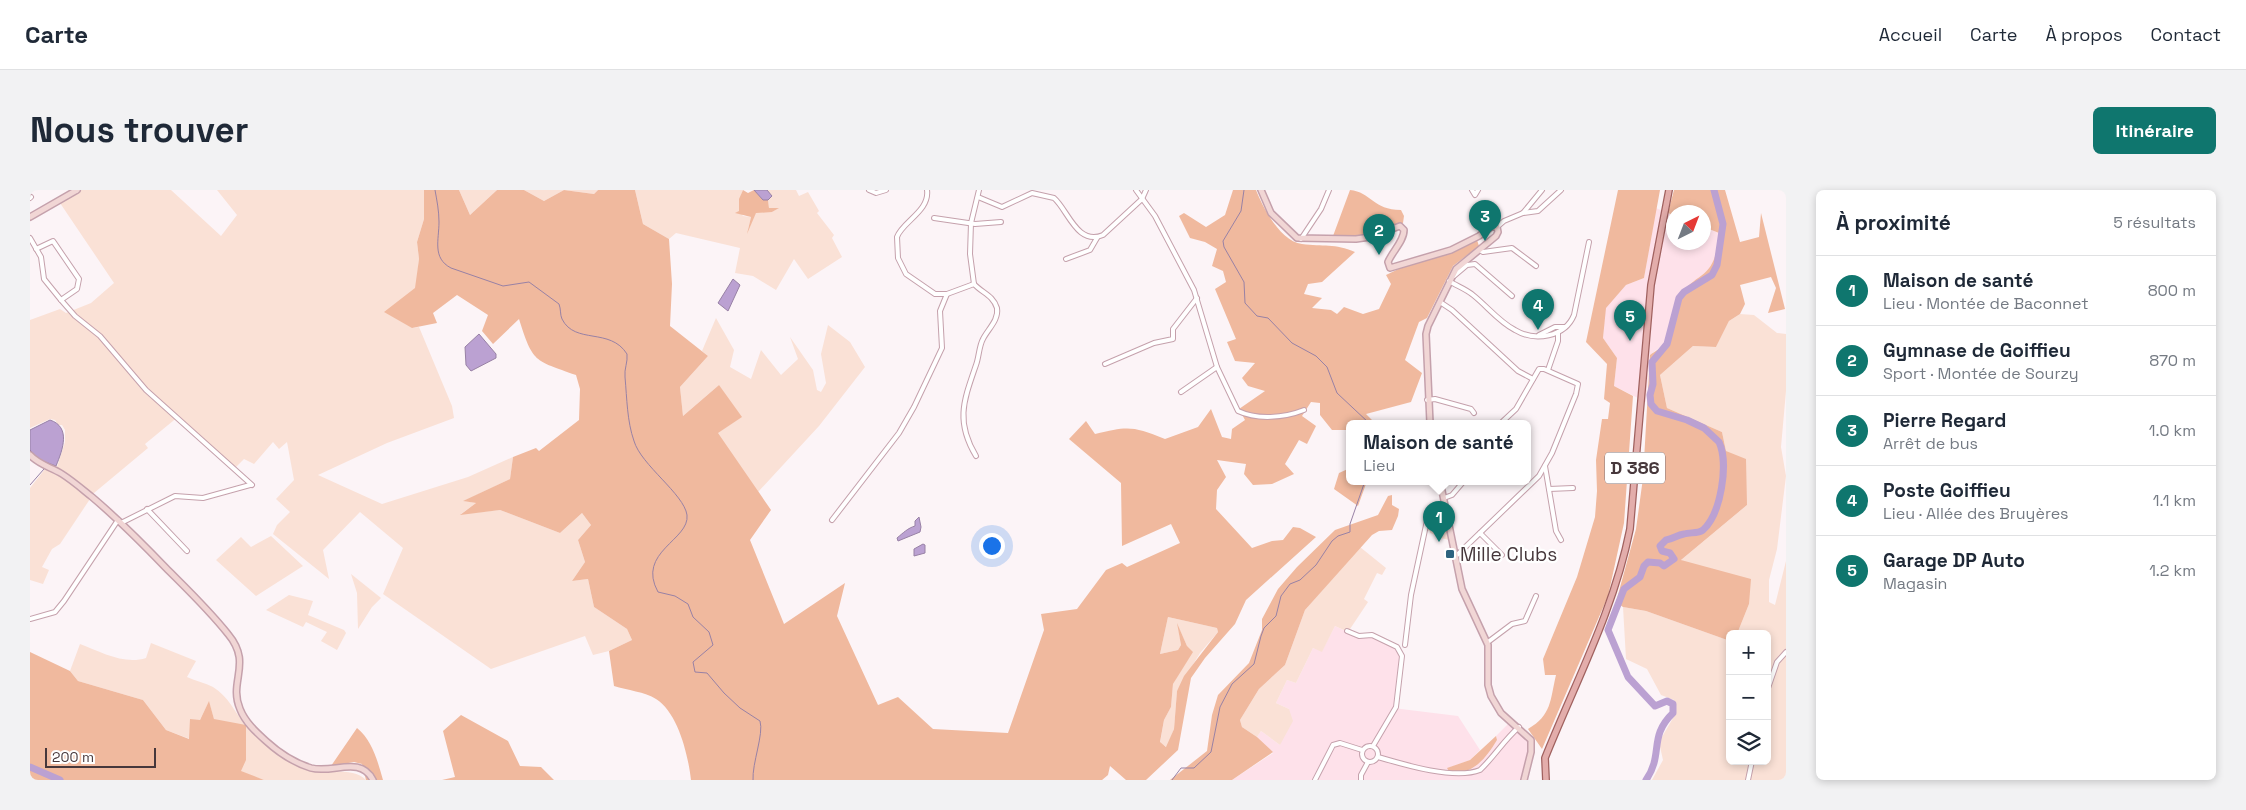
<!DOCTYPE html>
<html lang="fr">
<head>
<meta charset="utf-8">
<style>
	body { margin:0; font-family:"Space Grotesk",sans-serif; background:#f2f2f3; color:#1f2937 }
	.controls { position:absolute; right:15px; bottom:15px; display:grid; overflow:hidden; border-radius:8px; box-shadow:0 2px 8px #0003 }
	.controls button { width:45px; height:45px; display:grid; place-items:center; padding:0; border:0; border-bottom:1px solid #e0e1e3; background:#fff; color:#1f2937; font:25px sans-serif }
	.compass { position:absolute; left:1636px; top:15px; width:45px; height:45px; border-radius:50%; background:#fff; box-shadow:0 2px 8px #0003; rotate:42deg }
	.scale { position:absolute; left:15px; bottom:12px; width:111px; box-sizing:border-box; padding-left:5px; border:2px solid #46373b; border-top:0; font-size:14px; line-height:18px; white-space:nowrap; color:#46373b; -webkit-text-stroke:4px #fff; paint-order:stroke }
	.you { position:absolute; left:961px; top:355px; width:18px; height:18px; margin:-12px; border:4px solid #fff; border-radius:50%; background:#1a73e8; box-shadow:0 0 0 8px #1a73e833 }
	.badge { display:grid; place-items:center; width:32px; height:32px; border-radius:50%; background:#0f766e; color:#fff; font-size:16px; font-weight:700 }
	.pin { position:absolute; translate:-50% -41px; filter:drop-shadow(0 1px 2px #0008) }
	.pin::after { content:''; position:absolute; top:26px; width:18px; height:15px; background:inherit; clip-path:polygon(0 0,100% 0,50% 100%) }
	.popup { position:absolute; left:1316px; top:230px; width:185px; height:65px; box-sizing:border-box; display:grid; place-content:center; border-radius:8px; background:#fff; filter:drop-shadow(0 1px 4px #0005); font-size:16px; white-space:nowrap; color:#747a83 }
	.popup b { font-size:19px; color:#1f2937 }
	.popup::after { content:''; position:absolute; left:50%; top:100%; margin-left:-10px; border:10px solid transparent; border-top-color:#fff }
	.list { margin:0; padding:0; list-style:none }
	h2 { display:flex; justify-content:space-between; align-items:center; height:65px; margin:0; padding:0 20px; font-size:21px }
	h2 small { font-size:16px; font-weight:400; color:#747a83 }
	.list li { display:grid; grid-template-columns:32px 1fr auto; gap:15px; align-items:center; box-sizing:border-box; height:70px; padding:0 20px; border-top:1px solid #e0e1e3 }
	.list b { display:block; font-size:19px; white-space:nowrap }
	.list p { margin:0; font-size:16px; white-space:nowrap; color:#747a83 }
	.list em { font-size:16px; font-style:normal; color:#747a83 }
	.icon { flex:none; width:28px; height:28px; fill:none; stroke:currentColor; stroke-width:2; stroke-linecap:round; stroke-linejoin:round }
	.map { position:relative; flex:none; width:1756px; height:590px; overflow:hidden; border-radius:8px }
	header { display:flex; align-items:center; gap:30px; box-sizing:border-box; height:70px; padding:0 25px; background:#fff; border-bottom:1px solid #e0e1e3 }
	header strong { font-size:24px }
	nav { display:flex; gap:28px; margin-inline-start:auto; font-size:18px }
	.intro { display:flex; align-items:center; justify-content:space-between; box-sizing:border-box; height:120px; padding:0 30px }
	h1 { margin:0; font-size:35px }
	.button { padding:12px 22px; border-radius:8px; background:#0f766e; color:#fff; font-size:18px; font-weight:700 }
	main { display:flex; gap:30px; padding:0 30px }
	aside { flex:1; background:#fff; border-radius:8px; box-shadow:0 2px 8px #0003 }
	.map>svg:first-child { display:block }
	.built { fill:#fee1ea }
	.green { fill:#fae1d6 }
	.forest { fill:#f0b99e; fill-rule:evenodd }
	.water { fill:#bba1d2; stroke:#9881a5 }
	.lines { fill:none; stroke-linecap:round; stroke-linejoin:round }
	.stream { stroke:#9881a5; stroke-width:1 }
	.river { stroke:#bba1d2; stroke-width:7 }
	.street-casing { stroke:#c5a1ac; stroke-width:6 }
	.secondary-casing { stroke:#c5a1ac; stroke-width:8 }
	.primary-casing { stroke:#a0615f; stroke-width:8 }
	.street { stroke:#fff; stroke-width:4 }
	.secondary { stroke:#f1d6d5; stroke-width:5 }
	.primary { stroke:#e3adab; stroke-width:5.5 }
	.poi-dot { fill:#2e637f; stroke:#fff; stroke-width:2 }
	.labels { text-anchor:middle; stroke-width:4.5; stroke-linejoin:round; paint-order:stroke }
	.shield { fill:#fff; stroke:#7e7376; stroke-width:1 }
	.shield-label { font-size:18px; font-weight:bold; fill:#46373b }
	.poi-label { font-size:19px; fill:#46373b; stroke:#fff; text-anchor:start }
</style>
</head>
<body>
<header>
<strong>Carte</strong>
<nav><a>Accueil</a><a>Carte</a><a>À propos</a><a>Contact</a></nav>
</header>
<div class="intro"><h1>Nous trouver</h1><a class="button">Itinéraire</a></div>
<main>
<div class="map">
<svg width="1756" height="590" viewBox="0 0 1756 590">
	<rect width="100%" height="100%" fill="#fcf4f7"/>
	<g class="built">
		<polygon points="1626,18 1643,25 1644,52 1674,52 1674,37 1689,43 1688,64 1681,79 1651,103 1644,115 1636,152 1620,165 1616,212 1584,196 1587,168 1573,148 1575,118 1596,95 1614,88"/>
		<polygon points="1305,436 1330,448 1342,447 1366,457 1370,462 1363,518 1428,526 1450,560 1440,570 1418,578 1431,584 1467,550 1466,546 1479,533 1498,550 1500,556 1493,590 1202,590 1243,563 1227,547 1231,541 1250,555 1259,519 1246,513 1257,490 1266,493 1283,458 1292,461"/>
	</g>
	<g class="green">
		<polygon points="51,0 141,0 191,46 207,25 187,0 394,0 394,29 387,52 389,69 382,138 389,137 422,216 424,228 357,253 288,285 352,314 438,287 483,267 480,289 434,311 446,313 431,324 470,320 530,343 552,323 561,335 548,350 555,372 542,391 558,389 564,417 597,439 602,450 579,461 563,465 555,446 461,479 353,404 373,358 330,322 293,360 299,389 243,344 247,335 260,322 246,309 264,290 257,252 249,259 243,252 224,274 214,269 205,278 149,226 115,254 118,258 64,303 30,354 22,359 12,377 19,380 13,394 0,390 0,298 15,279 27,277 35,252 35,240 32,235 28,235 25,230 20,229 0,238 0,130 30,119 36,123 61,113 84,93 30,13"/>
		<polygon points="429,0 467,0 440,25"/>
		<polygon points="494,0 568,0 564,4 534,0 514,11"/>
		<path d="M605,0H713C709,9 707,18 713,26L721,27L718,40L726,22H742L748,18H739L738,10L741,6L737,0H766L769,6L778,2L789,21L787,23L804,45L802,48L812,67L778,89L764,69L746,100L723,86L705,83L710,58L646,43L639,49L613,34Z"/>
		<polygon points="1710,124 1724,125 1747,143 1756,144 1756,201 1751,257 1756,286 1747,359 1739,390 1739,412 1745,415 1756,371 1756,590 1622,590 1633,570 1629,552 1646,523 1644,510 1631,505 1617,479 1596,469 1593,417 1616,421 1700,451 1700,571 1737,571 1737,444 1707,444 1719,414 1651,370 1717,315 1696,261 1692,242 1637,218 1630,185 1663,156 1686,157 1699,131"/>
		<polygon points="686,128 704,160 700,177 721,189 731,160 751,185 768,169 760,147 783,180 787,200 791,202 796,193 791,164 798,135 820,152 835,177 789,236 728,302 687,243 689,195 653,226 650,197 678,166 672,161"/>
		<polygon points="1406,321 1414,324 1419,350 1407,347 1406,345 1400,343 1400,341 1397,340 1401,324"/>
		<polygon points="241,346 273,376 226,406 186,370 211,347 221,357"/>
		<polygon points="1330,357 1356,378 1352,385 1347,383 1334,409 1338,412 1318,442 1305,436 1292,462 1283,458 1266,493 1257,490 1246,513 1259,519 1263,531 1250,555 1231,541 1227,547 1212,537 1210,530 1229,499 1255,475 1275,420"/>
		<polygon points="321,384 351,408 342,417 328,439 327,403"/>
		<polygon points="259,405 283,411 278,425 314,440 316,443 307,460 291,451 297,442 276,432 273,437 236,420"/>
		<polygon points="1138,427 1187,438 1188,442 1170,463 1147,501 1144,539 1137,557 1130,553 1134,530 1141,517 1143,494 1154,473 1159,468 1157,456 1148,436 1151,455 1148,460 1130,464"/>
		<path d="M121,453L166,471L157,487C166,491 175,493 183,497C198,506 205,522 215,535C229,552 251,567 270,577C290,586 322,575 336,590H234L211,582L184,529L179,512L160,549L136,540L113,510L48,491L40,481L50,454C71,462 94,475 116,468Z"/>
	</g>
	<g class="forest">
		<path d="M394,0H429L440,25L467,0H494L514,11L534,0L564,4L568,0H605L613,34L639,49L642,94L640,136L678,166L650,197L653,226L689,195L712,227L688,243L741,320L720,350L754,434L815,393L807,426L848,515L868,507L903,539L978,543L1014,440L1011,424L1047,419L1076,380L1092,373L1097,377L1150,353L1141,334L1092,356L1091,293L1039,249L1056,231L1065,244C1098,236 1103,236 1135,249L1168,237L1181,219L1192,247L1201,249L1202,239L1215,230L1209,219L1235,201L1218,196L1212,188L1225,173L1205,171L1197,152L1206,149L1185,99L1196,92L1193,81L1182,76L1187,59L1175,52L1160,48L1149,26L1154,23L1176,37L1195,25L1203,0H1226C1233,18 1251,52 1272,54C1293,57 1305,53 1325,62L1292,92L1278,94L1274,104L1292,108L1282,118L1301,120L1307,124L1314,117L1333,124L1349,119L1361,94L1356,85L1379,74L1412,66L1447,50L1449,56L1423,76L1397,128L1389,132L1375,170L1392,183L1381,212L1336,224L1345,233H1320V240H1302L1290,225V213L1281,212L1272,226L1286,236L1277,254L1269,250L1255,274L1264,284L1242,294L1223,295L1214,284L1216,274L1187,270L1196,287L1187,300L1186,319L1222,358L1242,351L1253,350L1263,337L1270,338L1286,347L1216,410L1205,434L1175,468L1161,488L1148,560L1116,590H1096L1080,576L1078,585L1072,590H661C658,564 648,523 626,509C615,502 597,500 584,496L579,461L602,450L597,439L564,417L558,389L542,391L555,372L548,350L561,335L552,323L530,343L470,320L430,325L446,313L433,311L480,289L483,267L506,258L509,261L549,230L550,199L546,185C504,170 503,173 489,129L463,154L452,141L458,125L427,105L403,123L407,133L382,138L354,122L385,98L389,69L387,52L394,29ZM1138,427L1187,438L1188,442L1154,486L1147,501L1144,539L1136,557L1130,552L1134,530L1141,517L1143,494L1163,462L1157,456L1147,433L1151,455L1148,460L1130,464Z"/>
		<polygon points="713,0 718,3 724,0 733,10 738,10 739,18 749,18 742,22 726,23 717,44 721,27 705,23 709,21 709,9"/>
		<path d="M1320,0C1341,2 1343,20 1371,20L1374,26L1373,33L1365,34L1335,46H1303Z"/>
		<path d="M1588,0H1630L1614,88L1596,95L1576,118L1573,148L1587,168L1584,196L1603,206L1594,333L1578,406L1512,559L1498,539C1522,525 1520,510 1526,485H1515L1513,469L1547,387L1565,327L1567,301L1566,270L1572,229H1578L1580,213L1574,209L1577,174L1556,152Z"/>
		<path d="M1644,0H1695L1710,52L1729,47L1731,23L1755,119L1738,123L1746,98L1741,87L1710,95L1715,114L1710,124L1699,131L1686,157L1663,156L1630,185L1637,218L1692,242L1696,261L1716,269L1717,315L1651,370L1721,389L1719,414L1707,444H1700V451L1616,421L1593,417L1586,412L1606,339L1613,288L1620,165C1625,161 1632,158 1635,153C1643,143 1640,123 1646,112C1665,78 1685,95 1689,43L1674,37V22H1644L1643,25L1638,23Z"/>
		<polygon points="1320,278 1320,291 1337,291 1328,316 1304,299 1309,283"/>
		<polygon points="1362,305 1362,315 1369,319 1368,326 1362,340 1349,341 1342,345 1275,420 1255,475 1229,499 1210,530 1212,537 1227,547 1243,562 1202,590 1140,590 1177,561 1182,525 1188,505 1219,473 1232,440 1232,429 1248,399 1267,377 1305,340 1348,325 1358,306"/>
		<polygon points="0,462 40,481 48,491 113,510 136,540 159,549 160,529 170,530 179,511 184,529 216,535 216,570 211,581 234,590 0,590"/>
		<polygon points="431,525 478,551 490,576 511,577 524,590 412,590 425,587 413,541"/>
		<path d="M327,538C342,550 348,572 353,590H336L332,574L324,572L301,576Z"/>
		<path d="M1466,546L1467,550C1456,568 1443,585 1420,583L1417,578L1440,570Z"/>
	</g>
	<g class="water">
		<polygon points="724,0 737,0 742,6 738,10 733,10"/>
		<polygon points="703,89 710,95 698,121 688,113"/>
		<polygon points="449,144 466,164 466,168 441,181 436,175 435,157"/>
		<path d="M20,230C41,237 33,259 26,276L10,270L0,260V240Z"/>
		<path d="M889,327L891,337L890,342L868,351L867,348C873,343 878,338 885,336V331Z"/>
		<polygon points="893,354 895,355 895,363 884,366 884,359"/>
	</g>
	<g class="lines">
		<g class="stream">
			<path d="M405,0C407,11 409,21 409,32C409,50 402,68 421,78L473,96L499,92L529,114C531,119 530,125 532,129C545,155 580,137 597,164C598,172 594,179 595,187C597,209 597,231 604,251C611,275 654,304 657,325C660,350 606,362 628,402L645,406L658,414L663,427L679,442L683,455L663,472L665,482L677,483L694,503L710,518L730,531C734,544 722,573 723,590"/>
			<polyline points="1214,0 1211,21 1193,51 1194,57 1214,92 1215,113 1227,126 1238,128 1262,153 1286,166 1297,177 1307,203 1339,233"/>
			<polyline points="0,295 14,279"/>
			<polyline points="1142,590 1151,578 1164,578 1181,562 1190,517 1202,494 1224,474 1231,446 1234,438 1246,426 1251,406 1260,394 1270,390 1286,375 1302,351 1308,346 1320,342 1320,334 1335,291"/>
		</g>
		<g class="river">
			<polyline points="0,577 30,590"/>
			<path d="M1616,590C1634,564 1618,547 1643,523V514L1637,511L1625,516L1598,487L1578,440L1594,399L1610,387L1614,376L1618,372L1630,373L1634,376L1644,369L1640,363L1632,361L1630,356L1636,350C1643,349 1647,345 1654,344C1660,342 1668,344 1673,340C1691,324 1699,273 1689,252L1674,238L1657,230L1627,221L1621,214L1620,205L1623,194L1622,172L1637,154L1649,108L1654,102L1682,85L1687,75L1693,34L1684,0"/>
		</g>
		<defs>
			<g id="street">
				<polyline points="839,0 846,3 856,0"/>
				<path d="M897,0C900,21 872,32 867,47L868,68L876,84L905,104H917L944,94"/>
				<path d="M1106,0L1125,26L1164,100L1187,177L1208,221C1227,230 1254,228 1274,220"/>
				<polyline points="1442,0 1445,5 1448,0"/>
				<path d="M948,7L972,17L1002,3L1024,8C1038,20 1047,56 1073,45L1112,9L1116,0"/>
				<polyline points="0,8 1,7"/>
				<polyline points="1493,23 1508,21 1531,0"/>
				<polyline points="904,28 945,34 971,32"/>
				<polyline points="1467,37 1474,31 1493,23 1512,0"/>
				<polyline points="0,48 11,67 14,89 31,110 45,126 70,146 116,200 222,295"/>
				<polyline points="1271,49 1291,19 1299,0"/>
				<polyline points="6,59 23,51 49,89 47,99 31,110"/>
				<polyline points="1450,60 1453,62 1482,58 1506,76"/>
				<polyline points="1036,69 1060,60 1067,48"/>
				<polyline points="1424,86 1437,75 1445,74 1482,106"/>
				<path d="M1419,91C1427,96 1436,99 1443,105C1457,116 1469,132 1485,140C1505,152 1535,147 1544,125L1559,52"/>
				<path d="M944,94C952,103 963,105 967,118C969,130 958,139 953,149C949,156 949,167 946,175C934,210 925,231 946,266"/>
				<polyline points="944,94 940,64 941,33 949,0"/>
				<polyline points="1410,112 1422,120 1488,181 1503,189"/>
				<polyline points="1509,145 1525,137 1535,137"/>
				<polyline points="1075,174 1124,153 1143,149 1143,139 1167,108"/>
				<polyline points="1518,180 1528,151 1528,143"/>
				<polyline points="1151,202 1187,177"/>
				<polyline points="1397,210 1405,209 1441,219 1444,223"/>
				<polyline points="1515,276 1526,341 1531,350"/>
				<polyline points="1519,299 1543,298"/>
				<polyline points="1414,308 1422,305 1434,291"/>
				<polyline points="117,319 157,361"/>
				<polyline points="802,330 869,243 884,217 912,158 910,121 917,104"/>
				<polyline points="91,333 145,306 173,308 220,295"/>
				<polyline points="1450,343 1472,365"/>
				<polyline points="1425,367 1509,286 1522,263 1546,204 1548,194 1514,179 1509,179 1486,219 1471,233"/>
				<polyline points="0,429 25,422 34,411 88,330"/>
				<polyline points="1317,441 1329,446 1342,445 1367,457 1372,466 1366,517 1343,556"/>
				<polyline points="1458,452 1482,434 1495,431 1506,406"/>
				<polyline points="1375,455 1381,405 1398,326 1405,317 1415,316"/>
				<polyline points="1737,501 1747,472 1756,462"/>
				<circle cx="1340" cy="564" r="8"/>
				<path d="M1348,567C1375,575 1425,590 1450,580C1464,567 1474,550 1489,537"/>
				<polyline points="1285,590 1303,555 1310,553 1332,560"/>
				<polyline points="1331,590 1331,585 1338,572"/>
				<polyline points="1718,590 1722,571"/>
			</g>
			<g id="secondary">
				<path d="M1231,0L1241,23L1267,48L1326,49L1340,47L1370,36L1374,40C1374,51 1362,62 1358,72L1360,78L1421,60L1449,46L1461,37H1467L1468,42L1466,46L1426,79L1398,136L1396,144L1400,233"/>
				<polyline points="0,27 47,0"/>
				<path d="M0,265C9,275 21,277 32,284C43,291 52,299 62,307C88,329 112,353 136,378C157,399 179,420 198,444C223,474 198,491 210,519C215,532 226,542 236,551C248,562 265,573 281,578C303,584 330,565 343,590"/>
				<polyline points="1410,291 1432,399 1458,455 1458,495 1461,506 1471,523 1501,550 1501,562 1494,590"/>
			</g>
			<path id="primary" d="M1516,590L1515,568C1545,493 1584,420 1600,339L1621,95L1639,0"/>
		</defs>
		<use href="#street" class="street-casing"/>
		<use href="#secondary" class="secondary-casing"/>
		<use href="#primary" class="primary-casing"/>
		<use href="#street" class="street"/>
		<use href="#secondary" class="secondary"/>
		<use href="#primary" class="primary"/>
	</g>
	<rect class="poi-dot" x="1415" y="359" width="10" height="10" rx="2.5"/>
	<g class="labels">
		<rect class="shield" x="1575" y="262.5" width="60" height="31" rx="4"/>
		<g class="shield-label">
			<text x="1605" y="284">D 386</text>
		</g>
		<g class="poi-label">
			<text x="1430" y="371">Mille Clubs</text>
		</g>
	</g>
</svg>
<div class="controls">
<button>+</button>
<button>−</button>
<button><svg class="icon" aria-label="layers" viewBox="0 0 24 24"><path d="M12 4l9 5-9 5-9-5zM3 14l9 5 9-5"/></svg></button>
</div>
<svg class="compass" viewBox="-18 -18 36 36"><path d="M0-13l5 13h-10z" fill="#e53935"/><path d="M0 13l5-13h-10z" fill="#747a83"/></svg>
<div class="scale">200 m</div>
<div class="you"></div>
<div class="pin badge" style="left:1409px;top:352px">1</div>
<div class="popup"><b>Maison de santé</b>Lieu</div>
<div class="pin badge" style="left:1349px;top:65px">2</div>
<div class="pin badge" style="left:1455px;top:51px">3</div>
<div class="pin badge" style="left:1508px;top:140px">4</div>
<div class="pin badge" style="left:1600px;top:151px">5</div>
</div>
<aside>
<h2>À proximité<small>5 résultats</small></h2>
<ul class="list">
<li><span class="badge">1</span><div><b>Maison de santé</b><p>Lieu · Montée de Baconnet</p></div><em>800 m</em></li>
<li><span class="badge">2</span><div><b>Gymnase de Goiffieu</b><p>Sport · Montée de Sourzy</p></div><em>870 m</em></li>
<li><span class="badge">3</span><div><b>Pierre Regard</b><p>Arrêt de bus</p></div><em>1.0 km</em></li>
<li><span class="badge">4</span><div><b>Poste Goiffieu</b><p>Lieu · Allée des Bruyères</p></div><em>1.1 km</em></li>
<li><span class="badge">5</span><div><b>Garage DP Auto</b><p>Magasin</p></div><em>1.2 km</em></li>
</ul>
</aside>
</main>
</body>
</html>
